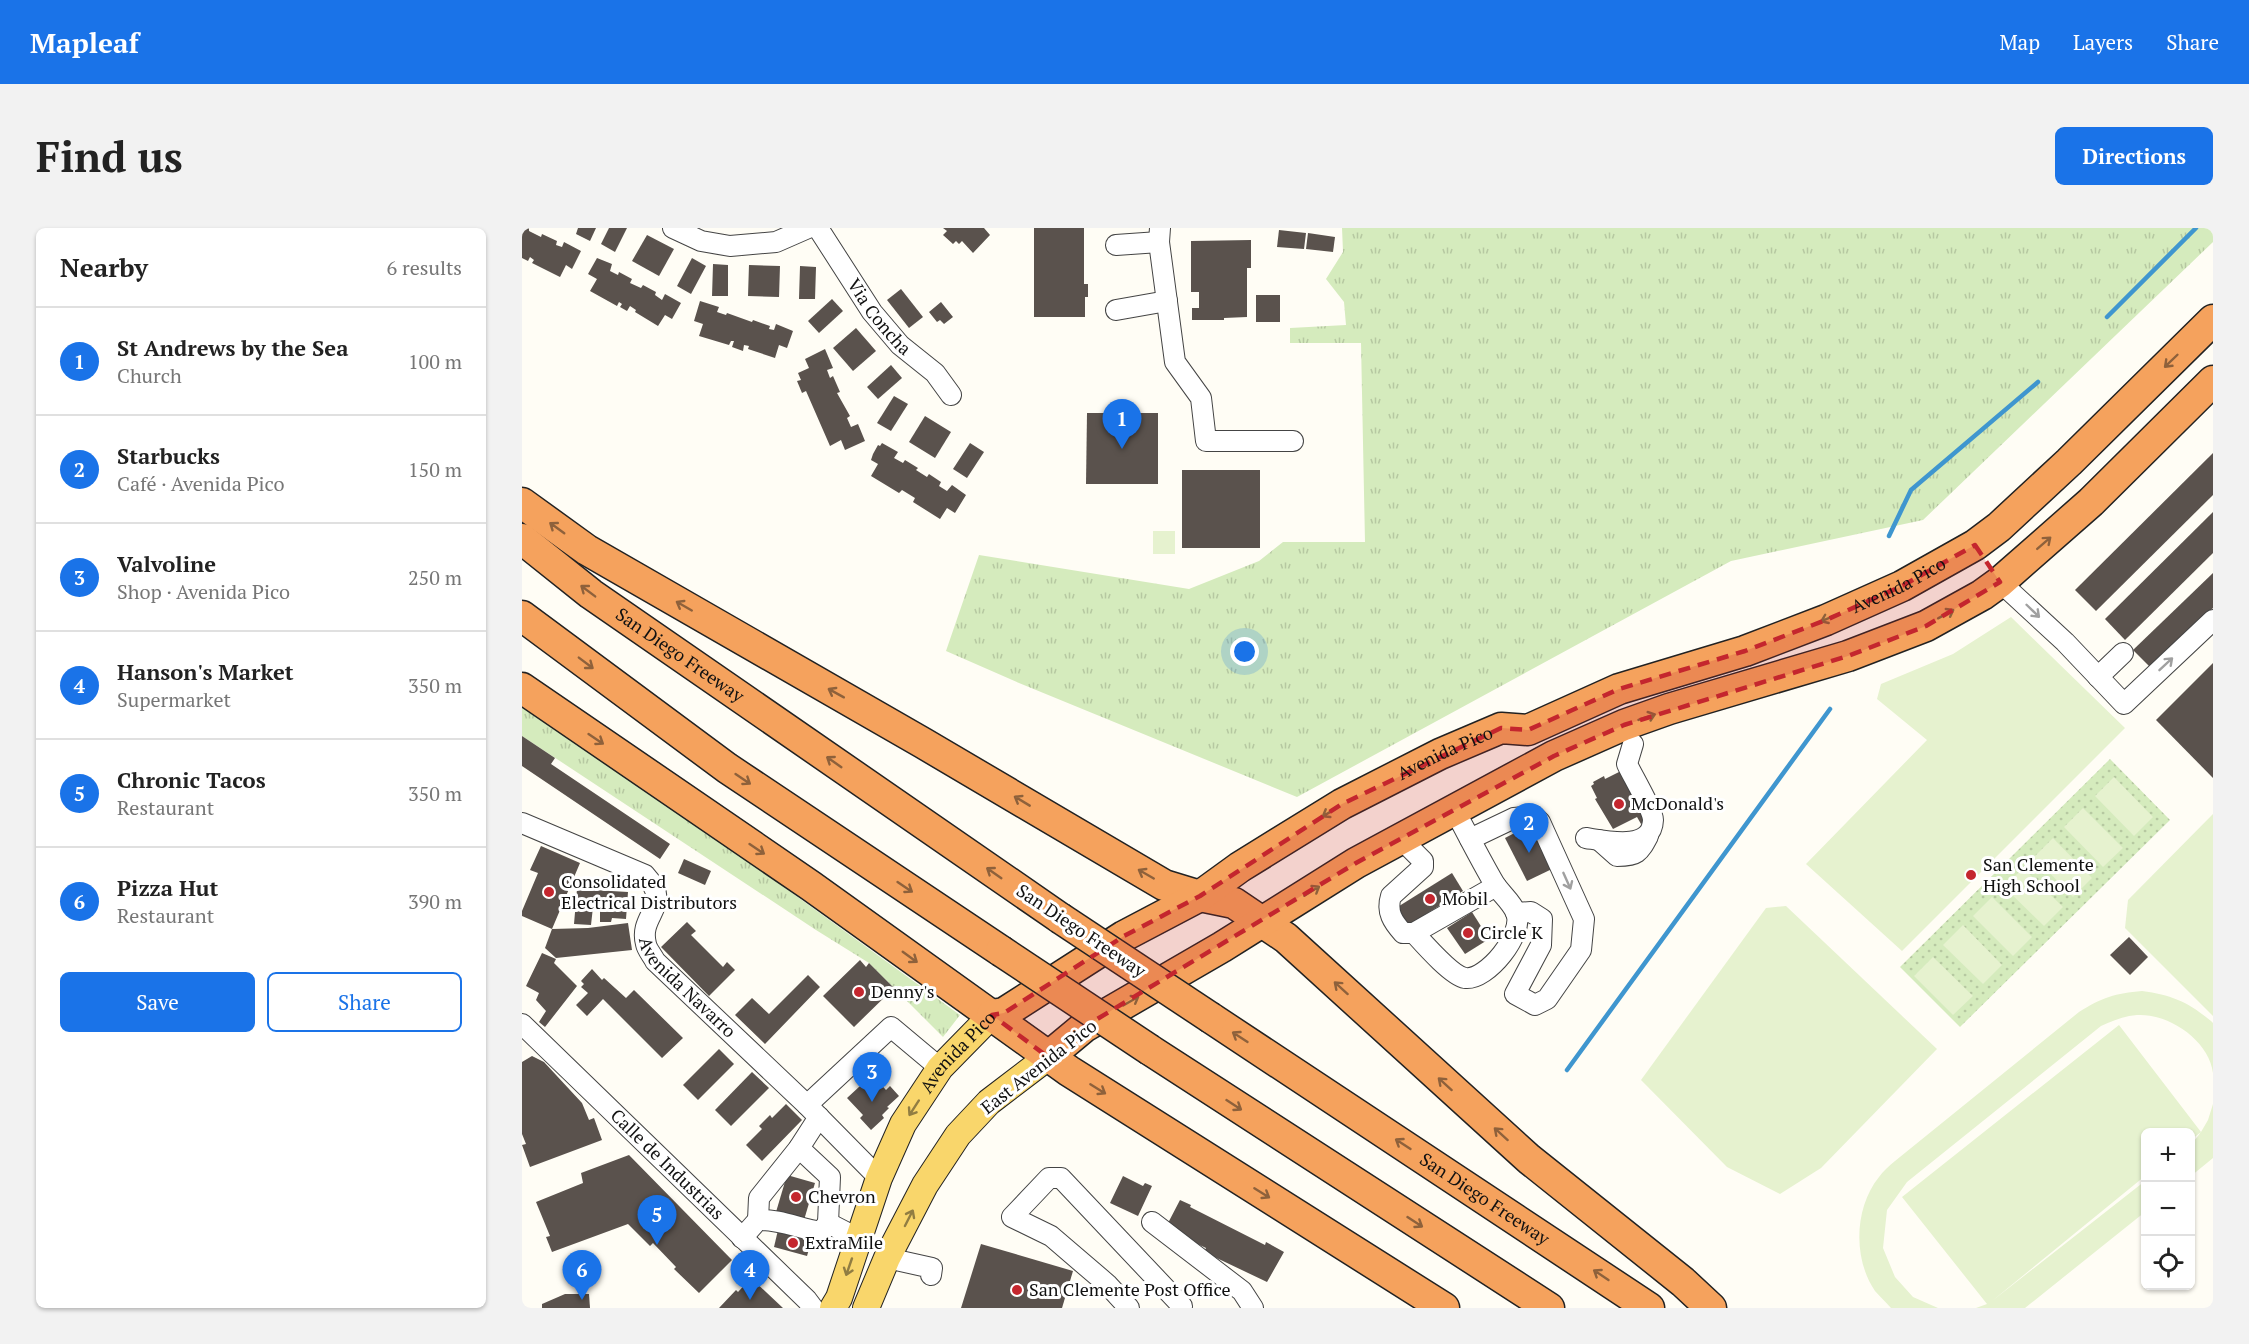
<!DOCTYPE html>
<html lang="en">
<head>
<meta charset="utf-8">
<style>
	body { margin:0; font-family:"PT Serif",serif; background:#f2f2f2; color:#222 }
	.controls { position:absolute; right:18px; bottom:18px; display:grid; overflow:hidden; border-radius:9px; box-shadow:0 2px 4px #0004 }
	.controls button { width:54px; height:54px; display:grid; place-items:center; padding:0; border:0; border-bottom:2px solid #e0e0e0; background:#fff; color:#222; font:30px sans-serif }
	.you { position:absolute; left:723px; top:424px; width:21px; height:21px; margin:-15px; border:4px solid #fff; border-radius:50%; background:#1a73e8; box-shadow:0 0 0 9px #1a73e833 }
	.badge { display:grid; place-items:center; width:39px; height:39px; border-radius:50%; background:#1a73e8; color:#fff; font-size:20px; font-weight:700 }
	.pin { position:absolute; translate:-50% -50px; filter:drop-shadow(0 2px 3px #0008) }
	.pin::after { content:''; position:absolute; top:32px; width:21px; height:18px; background:inherit; clip-path:polygon(0 0,100% 0,50% 100%) }
	.list { margin:0; padding:0; list-style:none }
	h2 { display:flex; justify-content:space-between; align-items:center; height:78px; margin:0; padding:0 24px; font-size:26px }
	h2 small { font-size:20px; font-weight:400; color:#767676 }
	.list li { display:grid; grid-template-columns:39px 1fr auto; gap:18px; align-items:center; box-sizing:border-box; height:108px; padding:0 24px; border-top:2px solid #e0e0e0 }
	.list b { display:block; font-size:22px; white-space:nowrap }
	.list p { margin:0; font-size:20px; white-space:nowrap; color:#767676 }
	.list em { font-size:20px; font-style:normal; color:#767676 }
	.actions { display:flex; gap:12px; padding:18px 24px }
	.actions a { flex:1; padding:14px 0; border:2px solid #1a73e8; border-radius:9px; text-align:center; font-size:21px; color:#1a73e8 }
	.actions .main { background:#1a73e8; color:#fff }
	.icon { flex:none; width:33px; height:33px; fill:none; stroke:currentColor; stroke-width:2; stroke-linecap:round; stroke-linejoin:round }
	.map { position:relative; flex:none; width:1691px; height:1080px; overflow:hidden; border-radius:9px }
	header { display:flex; align-items:center; gap:36px; box-sizing:border-box; height:84px; padding:0 30px; background:#1a73e8; color:#fff }
	header strong { font-size:28px }
	nav { display:flex; gap:33px; margin-inline-start:auto; font-size:21px }
	.intro { display:flex; align-items:center; justify-content:space-between; box-sizing:border-box; height:144px; padding:0 36px }
	h1 { margin:0; font-size:42px }
	.button { padding:15px 27px; border-radius:9px; background:#1a73e8; color:#fff; font-size:21px; font-weight:700 }
	main { display:flex; gap:36px; padding:0 36px }
	aside { flex:1; background:#fff; border-radius:9px; box-shadow:0 2px 4px #0004 }
	.map>svg:first-child { display:block }
	.grass { fill:url(#grass-tufts) }
	.park { fill:url(#park-dots) }
	.pitch { fill:#e6f2cf }
	.lines { fill:none; stroke-linecap:round; stroke-linejoin:round }
	.stream { stroke:#3f96cf; stroke-width:4.5 }
	.building { fill:#5a524d }
	.minor-casing { stroke:#444; stroke-width:22 }
	.major-casing { stroke:#222; stroke-width:28 }
	.highway-casing { stroke:#222; stroke-width:33 }
	.minor { stroke:#fff; stroke-width:20 }
	.major { stroke:#f9d66b; stroke-width:26 }
	.highway { stroke:#f5a25d; stroke-width:30 }
	.highway-bridge-casing { stroke:#222; stroke-width:33; stroke-linecap:butt }
	.highway-bridge { stroke:#f5a25d; stroke-width:30 }
	.oneway { stroke:#8e613b }
	.oneway2 { stroke:#a0a0a0 }
	.oneway3 { stroke:#917d42 }
	.marked { fill:#c4262e; fill-opacity:0.2; stroke:#c4262e; stroke-width:4.5; stroke-dasharray:12 8; stroke-linejoin:round }
	.poi-dot { fill:#c4262e; stroke:#fff; stroke-width:2 }
	.labels { text-anchor:middle; stroke-width:6; stroke-linejoin:round; paint-order:stroke }
	.street-label { font-size:18px; fill:#111; stroke:#fff }
	.poi-label { font-size:18px; fill:#111; stroke:#fff; text-anchor:start }
</style>
</head>
<body>
<header>
<strong>Mapleaf</strong>
<nav><a>Map</a><a>Layers</a><a>Share</a></nav>
</header>
<div class="intro"><h1>Find us</h1><a class="button">Directions</a></div>
<main>
<aside>
<h2>Nearby<small>6 results</small></h2>
<ul class="list">
<li><span class="badge">1</span><div><b>St Andrews by the Sea</b><p>Church</p></div><em>100 m</em></li>
<li><span class="badge">2</span><div><b>Starbucks</b><p>Café · Avenida Pico</p></div><em>150 m</em></li>
<li><span class="badge">3</span><div><b>Valvoline</b><p>Shop · Avenida Pico</p></div><em>250 m</em></li>
<li><span class="badge">4</span><div><b>Hanson's Market</b><p>Supermarket</p></div><em>350 m</em></li>
<li><span class="badge">5</span><div><b>Chronic Tacos</b><p>Restaurant</p></div><em>350 m</em></li>
<li><span class="badge">6</span><div><b>Pizza Hut</b><p>Restaurant</p></div><em>390 m</em></li>
</ul>
<div class="actions"><a class="main">Save</a><a>Share</a></div>
</aside>
<div class="map">
<svg width="1691" height="1080" viewBox="0 0 1691 1080">
	<defs>
		<pattern id="grass-tufts" width="24" height="20" patternUnits="userSpaceOnUse" patternTransform="scale(1.5)"><rect width="24" height="20" fill="#d5ebbd"/><path d="M3 7l-1-3M5 7V3M7 7l1-3M15 17l-1-3M17 17v-4M19 17l1-3" fill="none" stroke="#b6c8a1"/></pattern>
		<pattern id="park-dots" width="8" height="8" patternUnits="userSpaceOnUse" patternTransform="scale(1.5)"><rect width="8" height="8" fill="#d5ebbd"/><path d="M2 2h.1M6 6h.1" fill="none" stroke="#b6c8a1" stroke-width="1.8" stroke-linecap="round"/></pattern>
	</defs>
	<rect width="100%" height="100%" fill="#fffdf5"/>
	<g class="grass">
		<polygon points="820,0 1691,0 1691,14 1401,292 1209,333 775,569 497,455 424,423 457,327 667,361 737,333 761,314 843,314 839,115 768,115 768,100 824,97 822,74 804,51 821,24"/>
		<polygon points="0,474 229,635 438,787 421,809 347,735 294,702 0,508"/>
	</g>
	<polygon class="park" points="1588,531 1648,592 1438,799 1378,739"/>
	<g class="pitch">
		<rect x="631" y="303" width="22" height="23"/>
		<polygon points="1489,389 1603,500 1380,723 1284,636 1405,512 1355,471 1359,456 1431,426"/>
		<polygon points="1592,549 1631,589 1612,608 1573,568"/>
		<polygon points="1561,580 1601,620 1581,639 1542,599"/>
		<polygon points="1691,586 1691,788 1603,700 1606,672"/>
		<polygon points="1531,610 1570,650 1551,669 1512,629"/>
		<polygon points="1501,640 1541,679 1522,698 1482,659"/>
		<polygon points="1470,669 1510,709 1491,728 1451,688"/>
		<polygon points="1264,678 1415,821 1299,940 1258,966 1205,939 1119,852 1244,680"/>
		<polygon points="1441,697 1480,737 1461,756 1421,717"/>
		<polygon points="1411,729 1451,768 1431,787 1392,748"/>
		<path d="M1620,763C1650,767 1666,774 1689,793L1691,795V845C1687,812 1646,785 1615,787C1602,788 1590,793 1579,798L1385,954L1365,982L1361,1020L1373,1049L1391,1069L1416,1080H1369C1364,1074 1358,1069 1353,1063C1331,1031 1332,980 1357,949C1361,943 1367,938 1373,933L1557,784C1579,770 1594,765 1620,763Z"/>
		<polygon points="1597,797 1679,904 1686,892 1691,876 1691,930 1669,948 1669,917 1679,904 1669,912 1668,904 1624,904 1623,948 1470,1073 1623,953 1623,984 1503,1080 1454,1080 1465,1076 1380,969"/>
	</g>
	<g class="lines">
		<g class="stream">
			<polyline points="1585,89 1674,0"/>
			<polyline points="1367,308 1389,262 1516,154"/>
			<polyline points="1045,842 1308,481"/>
		</g>
	</g>
	<g class="building">
		<polygon points="0,0 7,0 7,3 19,9 20,6 35,13 34,17 40,19 42,14 59,23 50,41 44,37 38,49 10,35 12,32 8,29 6,33 0,30"/>
		<polygon points="56,0 74,0 68,13 54,6"/>
		<polygon points="87,0 105,0 93,24 79,16"/>
		<polygon points="421,0 462,0 468,7 451,25 440,13 437,16 434,13 431,16 421,7 425,3"/>
		<polygon points="512,0 562,0 562,56 566,56 566,69 563,69 563,89 512,89"/>
		<polygon points="757,2 784,5 782,21 755,19"/>
		<polygon points="786,5 813,9 811,24 784,21"/>
		<polygon points="125,7 152,21 137,48 110,33"/>
		<polygon points="729,12 729,40 725,40 725,89 702,90 702,92 670,92 670,80 677,80 677,64 669,64 669,13"/>
		<polygon points="75,30 90,36 88,43 96,47 97,44 110,51 108,55 119,60 121,57 134,64 133,67 140,72 143,66 159,75 150,91 143,87 136,98 113,84 114,82 108,78 105,83 98,79 100,76 97,74 95,78 68,63 75,51 66,46"/>
		<polygon points="170,30 184,38 169,66 155,58"/>
		<polygon points="191,36 206,37 206,68 190,68"/>
		<polygon points="227,37 258,38 257,69 226,68"/>
		<polygon points="278,38 294,39 293,71 277,71"/>
		<polygon points="379,61 401,89 387,100 365,72"/>
		<rect x="734" y="67" width="24" height="27"/>
		<polygon points="310,71 321,83 297,105 286,93"/>
		<polygon points="178,73 197,79 195,84 204,87 205,85 230,94 231,92 248,98 247,101 252,102 254,96 271,103 265,120 257,117 253,130 226,121 227,118 222,117 221,123 210,119 212,113 209,113 207,117 177,108 181,96 172,93"/>
		<polygon points="419,74 431,89 422,96 418,92 415,94 407,84"/>
		<polygon points="334,100 354,123 331,143 311,120"/>
		<polygon points="303,121 311,140 305,142 308,150 311,148 318,164 315,165 328,188 325,190 329,199 336,196 343,213 323,222 319,212 308,218 284,163 280,165 275,153 279,152 276,145 287,140 283,131"/>
		<polygon points="369,137 380,150 356,171 345,159"/>
		<polygon points="372,168 386,176 369,203 355,195"/>
		<polygon points="565,185 636,185 636,256 564,256"/>
		<polygon points="403,188 429,204 413,230 387,214"/>
		<polygon points="360,215 376,224 372,230 381,235 383,232 396,240 394,242 405,249 407,246 419,254 417,258 425,263 430,257 444,267 433,285 425,280 418,291 391,274 393,270 380,262 377,265 349,248 356,236 349,232 351,226 356,217 358,218"/>
		<polygon points="448,215 462,224 445,250 431,241"/>
		<polygon points="1691,225 1691,267 1574,383 1553,362"/>
		<rect x="660" y="242" width="78" height="78"/>
		<polygon points="1691,284 1691,325 1603,412 1583,391"/>
		<polygon points="1691,345 1691,380 1629,440 1611,422"/>
		<polygon points="1691,435 1691,550 1634,492"/>
		<polygon points="0,508 33,530 29,536 148,616 138,631 0,538"/>
		<polygon points="1099,543 1124,593 1119,596 1115,589 1091,601 1073,571 1075,570 1069,558 1072,556 1071,554 1082,548 1083,551"/>
		<polygon points="1008,597 1030,641 1005,653 983,610"/>
		<polygon points="19,618 58,635 30,701 0,688 0,683 16,645 8,642"/>
		<polygon points="162,631 189,643 183,657 156,645"/>
		<polygon points="930,645 941,663 885,698 874,680"/>
		<polygon points="55,661 106,664 104,691 90,690 89,694 78,694 78,679 71,679 69,697 52,696"/>
		<polygon points="950,684 967,711 943,726 925,700"/>
		<polygon points="165,694 174,703 169,707 201,739 205,734 213,742 187,768 139,719"/>
		<polygon points="106,695 110,722 34,730 23,720 30,701 66,700"/>
		<polygon points="1607,709 1626,729 1608,747 1588,727"/>
		<polygon points="20,725 34,731 32,735 55,758 23,799 17,794 24,783 14,772 17,765 4,758"/>
		<polygon points="338,732 344,739 347,735 372,760 332,799 301,768"/>
		<polygon points="70,741 80,752 82,750 104,770 112,762 161,810 140,830 81,771 65,788 54,777 66,765 59,759 62,756 59,753"/>
		<polygon points="286,747 298,759 243,816 213,787 230,770 247,786"/>
		<polygon points="197,821 212,836 176,872 161,857"/>
		<polygon points="10,828 22,834 60,875 67,892 72,890 80,912 8,939 0,917 4,916 0,906 0,834"/>
		<polygon points="230,844 247,860 209,898 193,882"/>
		<polygon points="350,847 364,862 368,858 377,868 365,879 367,880 360,887 362,890 349,902 338,890 341,887 325,870"/>
		<polygon points="264,876 280,892 240,933 224,917 240,901 237,898 248,887 250,890"/>
		<polygon points="107,927 210,1032 177,1065 152,1041 154,1039 131,1015 128,1018 106,996 30,1024 24,1009 28,1008 14,974 61,955 59,945"/>
		<polygon points="265,947 293,955 282,992 254,984"/>
		<polygon points="601,948 621,958 623,955 630,958 616,988 588,975"/>
		<polygon points="658,972 669,977 668,979 743,1017 744,1014 762,1024 745,1054 682,1024 684,1020 654,1006 645,997"/>
		<polygon points="256,1002 290,1011 285,1028 252,1019"/>
		<polygon points="459,1016 551,1043 540,1080 439,1080"/>
		<polygon points="229,1050 261,1080 197,1080 214,1062 216,1064"/>
		<polygon points="43,1066 67,1066 68,1080 20,1080 20,1076"/>
	</g>
	<g class="lines">
		<defs>
			<g id="minor">
				<polyline points="151,0 179,13 208,18 254,14 286,0"/>
				<path id="s1" d="M296,0L350,84L378,117L413,145L429,167"/>
				<polyline points="638,0 637,14 653,134 679,170 684,213 771,213"/>
				<polyline points="594,17 637,14"/>
				<polyline points="594,82 645,73"/>
				<polyline points="1478,354 1543,414 1602,476 1691,392"/>
				<polyline points="1576,449 1601,425"/>
				<path id="s2" d="M0,595L123,647C152,678 116,686 124,716C125,722 131,728 133,733L285,877L357,950"/>
				<path d="M1064,610C1084,613 1130,624 1131,592C1131,582 1110,547 1105,536L1111,516"/>
				<path d="M879,611L901,633V639L869,668C864,684 871,694 881,705H892L974,658"/>
				<polyline points="948,611 992,590 1012,588 1018,594 1062,691 1059,722 1025,771 1013,777 993,766 1019,717 1020,691 1009,684 994,685"/>
				<path d="M1077,612L1095,628C1115,628 1117,625 1126,608"/>
				<path d="M892,705C902,716 930,748 943,750C965,753 1003,705 994,685C990,674 978,665 972,655C958,631 946,607 933,583"/>
				<path id="s3" d="M0,796L285,1072L291,1080"/>
				<polyline points="285,877 369,799 418,840"/>
				<polyline points="277,920 308,949 306,995"/>
				<polyline points="236,992 237,970 277,920 297,889"/>
				<polyline points="630,994 720,1063 731,1080"/>
				<path d="M220,1010L236,992C258,991 278,1001 299,1004L306,995L337,1011"/>
				<polyline points="365,1030 410,1040 409,1047"/>
				<polyline points="607,1080 585,1056 529,1008 490,989 527,950 539,950 660,1078"/>
			</g>
			<g id="major">
				<path id="s4" d="M311,1080L317,1070L357,950L381,896L418,840L470,787"/>
				<polyline points="344,1080 365,1030 403,957 436,907 467,874 526,829"/>
			</g>
			<g id="highway">
				<polyline points="0,275 65,322 401,515 642,657 678,668 712,675 764,710 1007,931 1161,1054 1189,1080"/>
				<path id="s5" d="M0,311L69,366L538,690"/>
				<polyline points="0,388 205,540 479,723"/>
				<polyline points="0,460 289,658 547,843 922,1080"/>
				<path id="s6" d="M470,787L482,785L602,708L678,668L718,639L820,576L918,526L979,500L1006,502L1097,461L1223,423L1304,392L1380,358L1453,317L1477,299L1547,234L1691,92"/>
				<path id="s7" d="M689,790L1127,1080"/>
				<polyline points="628,822 1027,1080"/>
				<polyline points="526,829 562,799 700,719 834,635 1032,528 1102,497 1147,481 1326,428 1404,398 1460,367 1478,354 1569,274 1691,153"/>
			</g>
		</defs>
		<use href="#minor" class="minor-casing"/>
		<use href="#major" class="major-casing"/>
		<use href="#highway" class="highway-casing"/>
		<use href="#minor" class="minor"/>
		<use href="#major" class="major"/>
		<use href="#highway" class="highway"/>
		<defs>
			<g id="highway-bridge">
				<polyline points="538,690 689,790"/>
				<polyline points="479,723 628,822"/>
			</g>
		</defs>
		<use href="#highway-bridge" class="highway-bridge-casing"/>
		<use href="#highway-bridge" class="highway-bridge"/>
	</g>
	<defs><path id="oneway-shaft" d="M-6 0H5M1.5-3L5.5 0L1.5 3" fill="none" stroke-width="1.6" stroke-linecap="round" stroke-linejoin="round" transform="scale(1.5)"/></defs>
	<g class="oneway">
		<use href="#oneway-shaft" transform="translate(1649 133) rotate(136)"/>
		<use href="#oneway-shaft" transform="translate(35 300) rotate(-144)"/>
		<use href="#oneway-shaft" transform="translate(1522 315) rotate(-41)"/>
		<use href="#oneway-shaft" transform="translate(66 363) rotate(-143)"/>
		<use href="#oneway-shaft" transform="translate(162 378) rotate(-150)"/>
		<use href="#oneway-shaft" transform="translate(1424 386) rotate(-29)"/>
		<use href="#oneway-shaft" transform="translate(1307 390) rotate(157)"/>
		<use href="#oneway-shaft" transform="translate(64 435) rotate(37)"/>
		<use href="#oneway-shaft" transform="translate(314 465) rotate(-151)"/>
		<use href="#oneway-shaft" transform="translate(1125 489) rotate(-19)"/>
		<use href="#oneway-shaft" transform="translate(74 511) rotate(34)"/>
		<use href="#oneway-shaft" transform="translate(312 534) rotate(-145)"/>
		<use href="#oneway-shaft" transform="translate(221 551) rotate(34)"/>
		<use href="#oneway-shaft" transform="translate(500 573) rotate(-149)"/>
		<use href="#oneway-shaft" transform="translate(808 584) rotate(149)"/>
		<use href="#oneway-shaft" transform="translate(235 621) rotate(34)"/>
		<use href="#oneway-shaft" transform="translate(472 645) rotate(-145)"/>
		<use href="#oneway-shaft" transform="translate(624 646) rotate(-150)"/>
		<use href="#oneway-shaft" transform="translate(383 659) rotate(34)"/>
		<use href="#oneway-shaft" transform="translate(790 663) rotate(-32)"/>
		<use href="#oneway-shaft" transform="translate(388 729) rotate(36)"/>
		<use href="#oneway-shaft" transform="translate(819 760) rotate(-138)"/>
		<use href="#oneway-shaft" transform="translate(609 773) rotate(-30)"/>
		<use href="#oneway-shaft" transform="translate(718 809) rotate(-147)"/>
		<use href="#oneway-shaft" transform="translate(923 856) rotate(-138)"/>
		<use href="#oneway-shaft" transform="translate(576 861) rotate(32)"/>
		<use href="#oneway-shaft" transform="translate(712 877) rotate(33)"/>
		<use href="#oneway-shaft" transform="translate(979 906) rotate(-138)"/>
		<use href="#oneway-shaft" transform="translate(881 916) rotate(-147)"/>
		<use href="#oneway-shaft" transform="translate(740 965) rotate(32)"/>
		<use href="#oneway-shaft" transform="translate(893 994) rotate(33)"/>
		<use href="#oneway-shaft" transform="translate(1079 1047) rotate(-146)"/>
	</g>
	<g class="oneway2">
		<use href="#oneway-shaft" transform="translate(1511 383) rotate(44)"/>
		<use href="#oneway-shaft" transform="translate(1644 436) rotate(-43)"/>
		<use href="#oneway-shaft" transform="translate(1045 653) rotate(66)"/>
	</g>
	<g class="oneway3">
		<use href="#oneway-shaft" transform="translate(392 880) rotate(123)"/>
		<use href="#oneway-shaft" transform="translate(387 990) rotate(-63)"/>
		<use href="#oneway-shaft" transform="translate(327 1039) rotate(109)"/>
	</g>
	<path class="marked" d="M1453,317L1478,354L1404,398L1326,428L1102,497L1032,528L834,635L562,799L526,829L470,787L482,785L602,708L678,668L820,576L979,500L1006,502L1097,461L1223,423L1304,392L1380,358Z"/>
	<g class="poi-dot">
		<circle cx="1097" cy="576" r="6"/>
		<circle cx="1449" cy="647" r="6"/>
		<circle cx="27" cy="664" r="6"/>
		<circle cx="908" cy="671" r="6"/>
		<circle cx="946" cy="705" r="6"/>
		<circle cx="337" cy="764" r="6"/>
		<circle cx="274" cy="969" r="6"/>
		<circle cx="271" cy="1015" r="6"/>
		<circle cx="495" cy="1062" r="6"/>
	</g>
	<g class="labels">
		<g class="street-label">
			<text dy="6" stroke="none"><textPath href="#s1" startOffset="108">Via Concha</textPath></text>
			<text dy="6" stroke="none"><textPath href="#s6" startOffset="1012">Avenida Pico</textPath></text>
			<text dy="6" stroke="none"><textPath href="#s5" startOffset="196">San Diego Freeway</textPath></text>
			<text dy="6" stroke="none"><textPath href="#s6" startOffset="525">Avenida Pico</textPath></text>
			<text transform="translate(559 703) rotate(34)" y="6">San Diego Freeway</text>
			<text dy="6" stroke="none"><textPath href="#s2" startOffset="268">Avenida Navarro</textPath></text>
			<text dy="6" stroke="none"><textPath href="#s4" startOffset="288">Avenida Pico</textPath></text>
			<text transform="translate(517 839) rotate(-38)" y="6">East Avenida Pico</text>
			<text dy="6" stroke="none"><textPath href="#s3" startOffset="202">Calle de Industrias</textPath></text>
			<text dy="6" stroke="none"><textPath href="#s7" startOffset="328">San Diego Freeway</textPath></text>
		</g>
		<g class="poi-label">
			<text x="1109" y="582">McDonald's</text>
			<text x="1461" y="643">San Clemente<tspan x="1461" dy="21">High School</tspan></text>
			<text x="39" y="660">Consolidated<tspan x="39" dy="21">Electrical Distributors</tspan></text>
			<text x="920" y="677">Mobil</text>
			<text x="958" y="711">Circle K</text>
			<text x="349" y="770">Denny's</text>
			<text x="286" y="975">Chevron</text>
			<text x="283" y="1021">ExtraMile</text>
			<text x="507" y="1068">San Clemente Post Office</text>
		</g>
	</g>
</svg>
<div class="controls">
<button>+</button>
<button>−</button>
<button><svg class="icon" aria-label="locate" viewBox="0 0 24 24"><circle cx="12" cy="12" r="6"/><path d="M12 2v4M12 18v4M2 12h4M18 12h4"/></svg></button>
</div>
<div class="you"></div>
<div class="pin badge" style="left:600px;top:221px">1</div>
<div class="pin badge" style="left:1007px;top:625px">2</div>
<div class="pin badge" style="left:350px;top:874px">3</div>
<div class="pin badge" style="left:228px;top:1072px">4</div>
<div class="pin badge" style="left:135px;top:1017px">5</div>
<div class="pin badge" style="left:60px;top:1072px">6</div>
</div>
</main>
</body>
</html>
